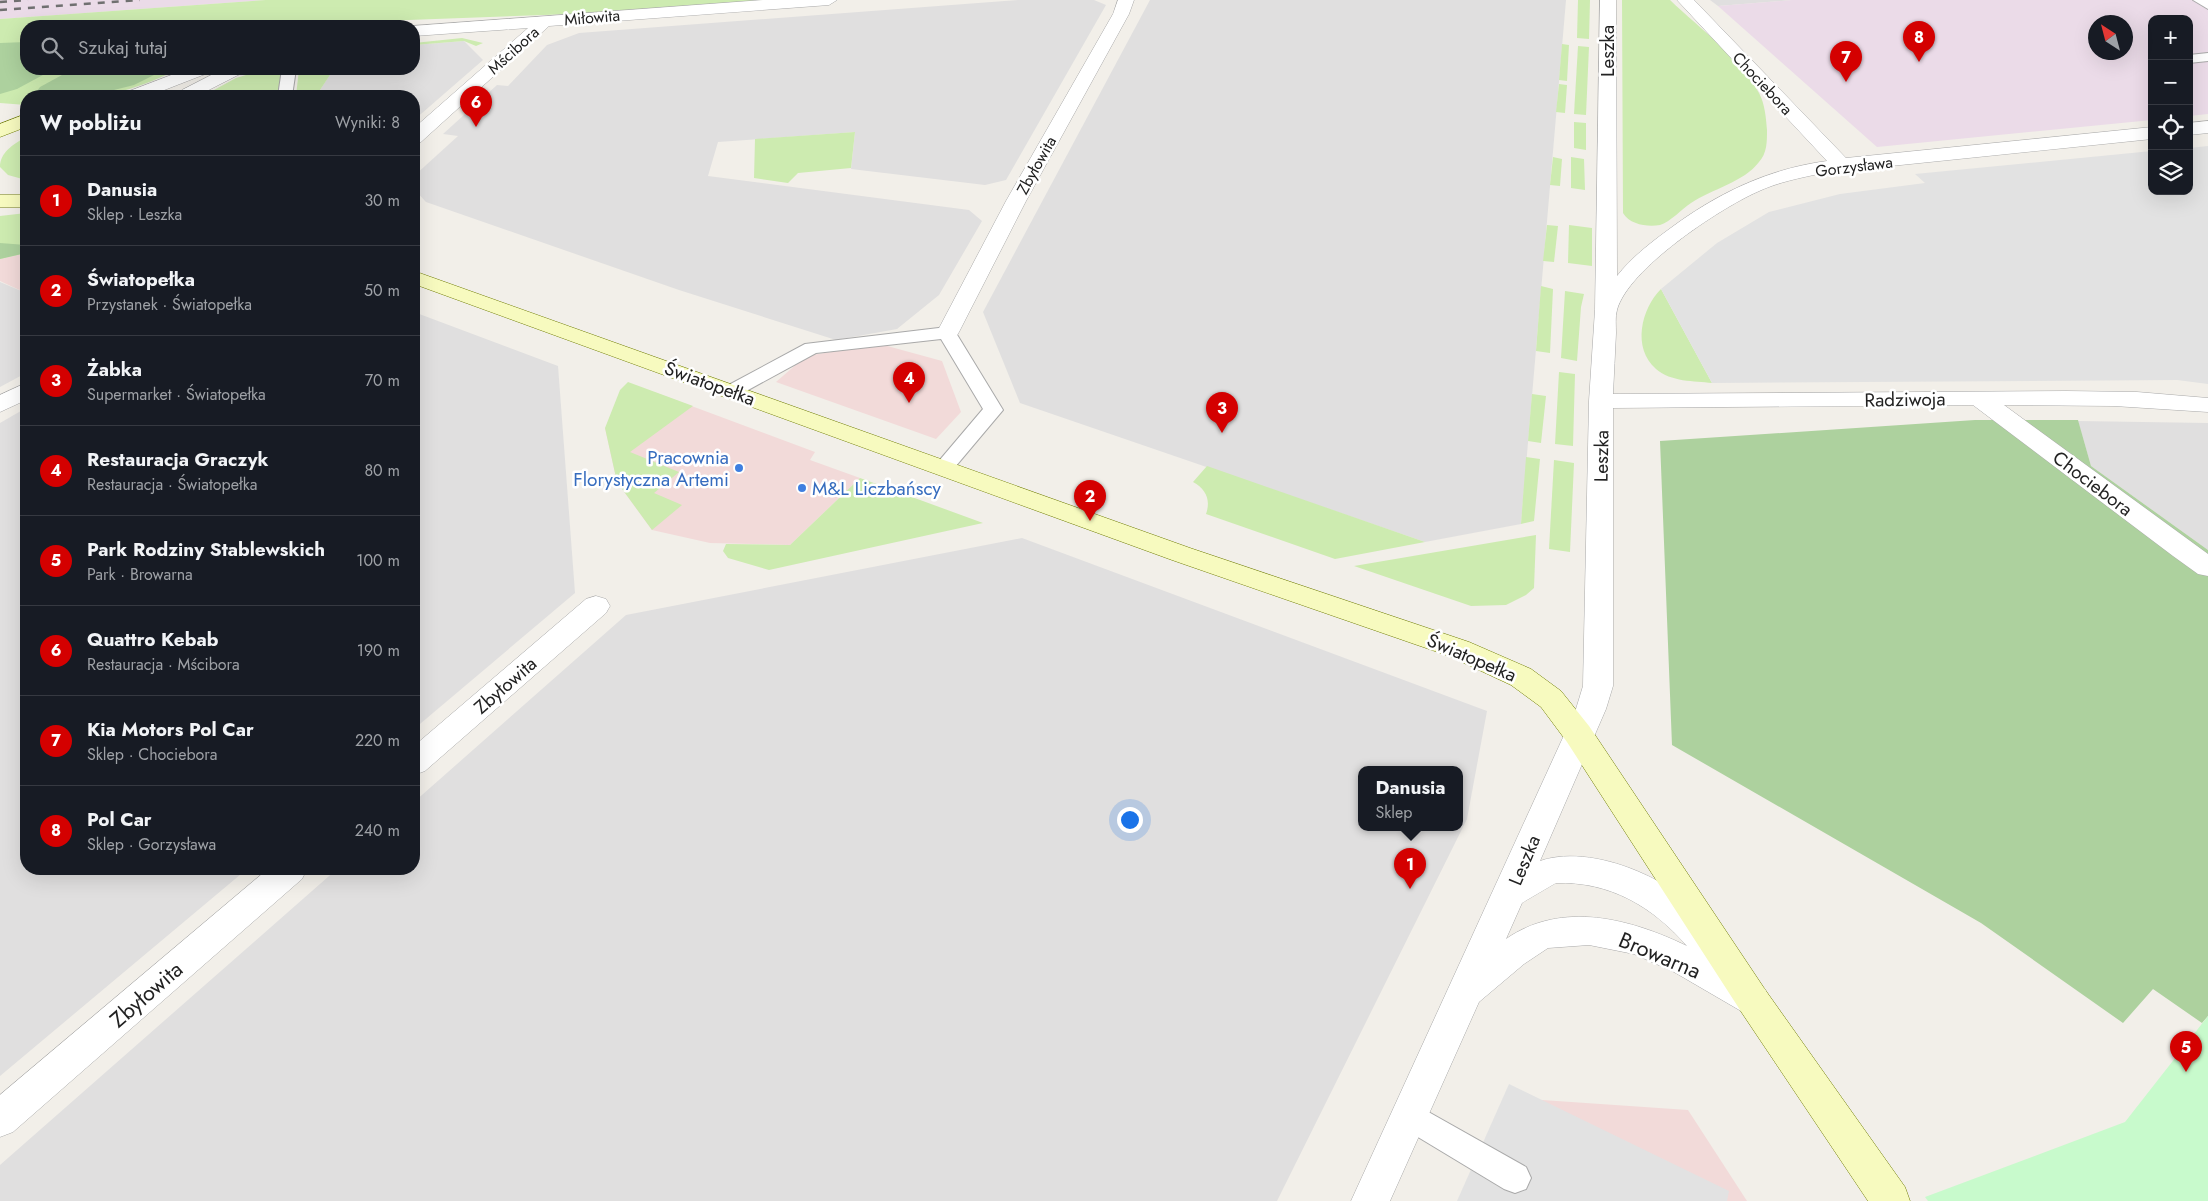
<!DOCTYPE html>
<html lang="pl">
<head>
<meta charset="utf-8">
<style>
	body { margin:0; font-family:Jost,sans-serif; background:#242831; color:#f1f3f6 }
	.controls { position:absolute; right:15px; top:15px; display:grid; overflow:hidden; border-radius:10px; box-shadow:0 5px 20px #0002 }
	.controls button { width:45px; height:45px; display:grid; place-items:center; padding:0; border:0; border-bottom:1px solid #363941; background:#171b24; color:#f1f3f6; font:25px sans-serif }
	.compass { position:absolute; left:2088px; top:15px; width:45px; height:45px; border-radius:50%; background:#171b24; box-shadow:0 5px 20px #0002; rotate:324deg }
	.you { position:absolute; left:1129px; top:819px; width:18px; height:18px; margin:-12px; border:4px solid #fff; border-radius:50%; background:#1a73e8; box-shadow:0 0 0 8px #1a73e833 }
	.badge { display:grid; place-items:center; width:32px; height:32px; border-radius:50%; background:#d40000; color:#fff; font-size:16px; font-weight:700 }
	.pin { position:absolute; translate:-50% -41px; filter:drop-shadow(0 1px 2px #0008) }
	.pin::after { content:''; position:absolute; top:26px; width:18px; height:15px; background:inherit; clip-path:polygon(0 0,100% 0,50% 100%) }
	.popup { position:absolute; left:1358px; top:766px; width:105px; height:65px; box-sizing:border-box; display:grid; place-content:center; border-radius:10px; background:#171b24; filter:drop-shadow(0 1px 4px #0005); font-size:16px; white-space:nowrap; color:#9ea1a6 }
	.popup b { font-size:19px; color:#f1f3f6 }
	.popup::after { content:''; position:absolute; left:50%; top:100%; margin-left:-10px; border:10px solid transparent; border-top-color:#171b24 }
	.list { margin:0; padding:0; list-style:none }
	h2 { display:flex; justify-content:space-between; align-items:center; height:65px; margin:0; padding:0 20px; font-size:21px }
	h2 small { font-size:16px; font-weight:400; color:#9ea1a6 }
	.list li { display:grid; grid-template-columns:32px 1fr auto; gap:15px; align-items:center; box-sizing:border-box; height:90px; padding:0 20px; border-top:1px solid #363941 }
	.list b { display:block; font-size:19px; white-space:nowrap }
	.list p { margin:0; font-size:16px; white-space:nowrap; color:#9ea1a6 }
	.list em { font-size:16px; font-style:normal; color:#9ea1a6 }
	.icon { flex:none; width:28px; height:28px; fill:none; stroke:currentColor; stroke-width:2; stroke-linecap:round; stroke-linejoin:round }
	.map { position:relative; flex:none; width:2208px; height:1201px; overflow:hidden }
	.search { position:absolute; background:#171b24; box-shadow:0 5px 20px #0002; left:20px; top:20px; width:400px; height:55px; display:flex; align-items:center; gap:12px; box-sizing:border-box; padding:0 18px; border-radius:20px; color:#9ea1a6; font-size:19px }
	.panel { position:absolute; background:#171b24; box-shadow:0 5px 20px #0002; left:20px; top:90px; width:400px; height:785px; border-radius:20px }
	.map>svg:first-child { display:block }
	.residential { fill:#e0dfdf; fill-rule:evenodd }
	.commercial { fill:#f2dad9 }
	.industrial { fill:#ebdbe8; fill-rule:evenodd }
	.grass { fill:#cdebb0 }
	.forest { fill:#add19e }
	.park { fill:#c8facc }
	.parking { fill:#e2e2e2 }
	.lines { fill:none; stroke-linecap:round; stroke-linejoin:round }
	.lane-casing { stroke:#a9a9a9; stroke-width:2 }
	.street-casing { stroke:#a9a9a9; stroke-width:1 }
	.secondary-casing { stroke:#707d05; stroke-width:1 }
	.lane { fill:#fff; fill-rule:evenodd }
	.street { fill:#fff; fill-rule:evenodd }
	.secondary { fill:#f7fabf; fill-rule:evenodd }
	.rail { stroke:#707070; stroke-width:2.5; stroke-dasharray:7 7; stroke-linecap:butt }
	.shop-dot { fill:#3f7fe0; stroke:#fff; stroke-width:2 }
	.labels { text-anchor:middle; stroke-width:5; stroke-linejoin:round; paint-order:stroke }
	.far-street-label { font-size:16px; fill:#222; stroke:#fff }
	.street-label { font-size:19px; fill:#222; stroke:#fff }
	.shop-label { font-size:19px; fill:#366cbe; stroke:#fff; text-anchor:end }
	.near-street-label { font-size:22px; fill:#222; stroke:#fff }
</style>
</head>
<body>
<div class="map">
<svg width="2208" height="1201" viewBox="0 0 2208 1201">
	<rect width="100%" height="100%" fill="#f2efe9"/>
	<g class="residential">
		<polygon points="1018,0 1094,0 1106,5 1006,180 985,185 851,169 855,132 718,142 708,176 969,210 982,221 939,295 897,329 836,340 679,290 426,202 414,189 414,176 458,136 443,134 497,85 508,86 547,45 579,33"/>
		<polygon points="1150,0 1566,0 1521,524 1425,542 1020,403 983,312"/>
		<polygon points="1710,0 1792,0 1718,6"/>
		<polygon points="464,41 483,60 414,120 414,96 316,96 334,69 414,69 414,45"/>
		<polygon points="0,282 26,293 26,373 0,387"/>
		<polygon points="414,312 558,366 575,593 414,729"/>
		<polygon points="26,408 26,869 247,869 0,1076 0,423"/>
		<polygon points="2078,421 2208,423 2208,550 2091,466"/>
		<path d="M1022,538L1487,711L1467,819L1277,1201H0V1165L337,869H414V802L626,615ZM1361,770H1459V828H1361Z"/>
	</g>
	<g class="commercial">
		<polygon points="26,253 26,293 0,281 0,259"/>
		<polygon points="880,344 942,361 961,412 936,439 776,382 806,356"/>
		<polygon points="654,392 815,452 810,460 860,478 790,545 710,543 652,530 617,482 605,428"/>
		<polygon points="1542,1100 1688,1110 1747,1201 1503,1201"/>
	</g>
	<g class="industrial">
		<polygon points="0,0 266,0 0,19"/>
		<path d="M1792,0H2208V114L2189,116V19H2152V120L1877,147L1718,6ZM2096,22H2126V52H2096Z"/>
	</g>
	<g class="grass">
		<path d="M266,0H766L571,14L381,21L336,26H26V69H180C161,77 142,86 122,91C91,99 58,96 26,96V105L0,103V19Z"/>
		<polygon points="1578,0 1590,0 1589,39 1577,38"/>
		<path d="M1622,0H1670C1700,29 1739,56 1759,93C1765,104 1766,118 1767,130C1767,142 1767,153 1759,162C1744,182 1712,189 1691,203C1682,209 1670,222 1660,225C1648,227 1630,225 1623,213Z"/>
		<polygon points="462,38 483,43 476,46 464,41 414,45 414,43"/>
		<polygon points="1562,44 1569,45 1567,81 1559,80"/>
		<polygon points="1578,46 1589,47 1586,115 1574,114"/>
		<polygon points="266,69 275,69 282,73 277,96 203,96 236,78"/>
		<polygon points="299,69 334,69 316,96 296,96"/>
		<polygon points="1559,84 1567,85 1565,113 1556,112"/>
		<polygon points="1574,122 1586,123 1586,150 1574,148"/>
		<polygon points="855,132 851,168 798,173 788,183 754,178 755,139"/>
		<path d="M26,137V180L8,175L0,167C0,152 14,144 26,137Z"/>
		<polygon points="1553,157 1562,159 1560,186 1550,185"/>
		<polygon points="1571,157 1584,159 1585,190 1571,188"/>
		<polygon points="26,213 26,253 0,259 0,216"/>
		<polygon points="1547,225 1558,226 1554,262 1543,261"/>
		<polygon points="1569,225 1592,228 1592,266 1568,263"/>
		<polygon points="1541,286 1553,289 1550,353 1536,351"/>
		<path d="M1661,289L1712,383C1694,381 1671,382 1656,369C1632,348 1641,309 1661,289Z"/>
		<polygon points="1565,291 1584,294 1581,307 1577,361 1561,358"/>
		<polygon points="1559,372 1575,374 1573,446 1555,444"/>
		<polygon points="628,382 693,406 630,452 679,472 654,493 682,505 652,530 617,482 605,428 620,390"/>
		<polygon points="1532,394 1546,396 1541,443 1528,441"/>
		<polygon points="1526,457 1540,459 1534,521 1521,524"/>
		<polygon points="1554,460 1574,463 1570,552 1549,549"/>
		<path d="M1207,466L1425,542L1335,559L1206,514C1211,500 1206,489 1193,482Z"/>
		<polygon points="860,478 983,523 769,570 728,558 723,551 726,544 790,545"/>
		<polygon points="1536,535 1534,588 1526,595 1506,605 1471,606 1354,566"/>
	</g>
	<g class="forest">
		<polygon points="26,42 26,69 54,69 17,89 0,94 0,43"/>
		<polygon points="73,69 166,69 134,85 114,90 37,91 40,87"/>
		<polygon points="0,243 26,245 26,253 0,259"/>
		<polygon points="1975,420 2078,420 2091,466 2208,550 2208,1016 2202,1023 2153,989 2123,1023 1981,923 1672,745 1660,441"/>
	</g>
	<polygon class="park" points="2208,1016 2208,1201 1928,1201 1925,1197 2125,1122"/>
	<g class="parking">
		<polygon points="2208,146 2208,384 2177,380 1712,383 1661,289 1717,243 1769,212 1840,194 1925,183 1915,174 2152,151 2152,191 2189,191 2189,148"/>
		<polygon points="1509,1084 1729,1191 1727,1201 1457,1201"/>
	</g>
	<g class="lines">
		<defs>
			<g id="lane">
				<polygon points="2193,0 2208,0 2208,9"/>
				<polygon points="2208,53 2208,61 2189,63 2189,55"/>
				<polygon points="282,69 296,69 292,96 278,96"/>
				<polygon points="947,327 954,329 956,333 1003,410 950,473 943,475 936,473 933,468 983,409 941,339 816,353 739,395 725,395 722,391 725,387 805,344"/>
				<polygon points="1409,1101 1526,1167 1531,1178 1526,1189 1515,1193 1504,1189 1398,1125 1394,1115 1398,1105"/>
			</g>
			<g id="street">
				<polygon points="763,0 837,0 829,5 549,26 421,142 414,144 414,128 528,28 414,36 413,26"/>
				<polygon points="1118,0 1134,0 1129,14 1026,201 959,332 956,337 948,339 940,337 937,332 1006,201 1113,14"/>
				<path d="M1600,0H1616L1617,276C1631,258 1649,244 1668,230C1716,194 1767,169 1827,161L1677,0H1694L1846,158L2152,127V139L1823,173C1800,178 1778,182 1757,192C1719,209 1628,269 1617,310C1615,317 1616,326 1616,333C1615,353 1614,374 1613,394L2066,391L2137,392L2208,398V412L2114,406L2004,405L2208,554V576L2198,574L2173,556L1973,405L1613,408V686L1606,709L1540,861C1598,841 1697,888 1723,943L1718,953L1709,957L1765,989L1770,1000L1765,1011L1753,1016L1741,1011L1674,972L1634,954L1589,945L1548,948L1524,964L1479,1002L1390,1201H1351L1576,709L1583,686L1589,401L1595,310ZM1556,883C1610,881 1653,907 1687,946C1631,919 1562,900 1506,939L1522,903Z"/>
				<polygon points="187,69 211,69 208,73 149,96 124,96 127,92"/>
				<polygon points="223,69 245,69 242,73 197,96 181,96 179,94 182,90"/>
				<polygon points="2208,121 2208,133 2189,135 2189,123"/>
				<polygon points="26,383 26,400 0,412 0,395"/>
				<polygon points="596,596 606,599 610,606 606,613 425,771 414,775 414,746 586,599"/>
				<polygon points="268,869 307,869 302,879 13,1132 0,1137 0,1095"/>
			</g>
			<g id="secondary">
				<polygon points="26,114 26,127 0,137 0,124"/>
				<rect x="0" y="195" width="26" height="12"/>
				<polygon points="414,271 1190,548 1469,642 1531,669 1561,691 1589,726 1766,991 1905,1187 1910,1201 1868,1201 1742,1013 1567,742 1541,707 1511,685 1449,656 1172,560 414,284"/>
			</g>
		</defs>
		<use href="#lane" class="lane-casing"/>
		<use href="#street" class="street-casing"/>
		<use href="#secondary" class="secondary-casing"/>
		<use href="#lane" class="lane"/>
		<use href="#street" class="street"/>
		<use href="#secondary" class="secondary"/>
		<g class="rail">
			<polyline points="0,2 28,0"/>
			<polyline points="0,10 140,0"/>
		</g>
	</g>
	<g class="shop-dot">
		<circle cx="739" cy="468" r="5"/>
		<circle cx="802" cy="488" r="5"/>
	</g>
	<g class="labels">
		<g class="far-street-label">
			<text transform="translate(592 17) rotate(-5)" y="6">Miłowita</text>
			<text transform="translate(513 50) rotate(-42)" y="6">Mścibora</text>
			<text transform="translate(1763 83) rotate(47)" y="6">Chociebora</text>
			<text transform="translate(1036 165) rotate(-61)" y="6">Zbyłowita</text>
			<text transform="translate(1854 166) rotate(-7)" y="6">Gorzysława</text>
		</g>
		<g class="street-label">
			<text transform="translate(1607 51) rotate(-90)" y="7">Leszka</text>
			<text transform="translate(710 383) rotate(20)" y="7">Światopełka</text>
			<text transform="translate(1905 399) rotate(-1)" y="7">Radziwoja</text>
			<text transform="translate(1601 456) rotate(-89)" y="7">Leszka</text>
			<text transform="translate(2093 483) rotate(37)" y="7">Chociebora</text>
			<text transform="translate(1472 657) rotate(23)" y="7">Światopełka</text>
			<text transform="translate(505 685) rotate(-41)" y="7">Zbyłowita</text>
			<text transform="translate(1524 860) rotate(-67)" y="7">Leszka</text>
		</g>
		<g class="shop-label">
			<text x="729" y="464">Pracownia<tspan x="729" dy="22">Florystyczna Artemi</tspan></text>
			<text x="812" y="495" text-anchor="start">M&amp;L Liczbańscy</text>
		</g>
		<g class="near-street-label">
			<text transform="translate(1660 955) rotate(23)" y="8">Browarna</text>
			<text transform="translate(146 994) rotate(-41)" y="8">Zbyłowita</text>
		</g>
	</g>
</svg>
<div class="controls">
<button>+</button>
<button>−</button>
<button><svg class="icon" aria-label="locate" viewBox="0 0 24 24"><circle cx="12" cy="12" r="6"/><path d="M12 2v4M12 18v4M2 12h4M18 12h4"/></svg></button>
<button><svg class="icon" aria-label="layers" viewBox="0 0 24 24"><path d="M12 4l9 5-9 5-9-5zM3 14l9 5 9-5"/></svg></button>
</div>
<svg class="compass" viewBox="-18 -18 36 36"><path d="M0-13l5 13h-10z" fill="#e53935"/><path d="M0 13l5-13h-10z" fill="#9ea1a6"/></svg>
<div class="you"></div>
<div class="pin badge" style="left:1410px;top:889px">1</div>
<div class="popup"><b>Danusia</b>Sklep</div>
<div class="pin badge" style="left:1090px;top:521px">2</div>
<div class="pin badge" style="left:1222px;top:433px">3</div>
<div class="pin badge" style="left:909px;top:403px">4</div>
<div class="pin badge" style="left:2186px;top:1072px">5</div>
<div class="pin badge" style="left:476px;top:127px">6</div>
<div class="pin badge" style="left:1846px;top:82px">7</div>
<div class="pin badge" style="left:1919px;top:62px">8</div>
<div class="search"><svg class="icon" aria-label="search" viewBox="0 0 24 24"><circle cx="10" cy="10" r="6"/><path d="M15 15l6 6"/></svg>Szukaj tutaj</div>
<section class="panel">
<h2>W pobliżu<small>Wyniki: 8</small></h2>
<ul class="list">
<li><span class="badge">1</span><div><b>Danusia</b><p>Sklep · Leszka</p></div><em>30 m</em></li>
<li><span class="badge">2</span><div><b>Światopełka</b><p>Przystanek · Światopełka</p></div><em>50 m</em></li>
<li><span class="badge">3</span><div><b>Żabka</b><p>Supermarket · Światopełka</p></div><em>70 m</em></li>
<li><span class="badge">4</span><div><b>Restauracja Graczyk</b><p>Restauracja · Światopełka</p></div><em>80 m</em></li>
<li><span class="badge">5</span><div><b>Park Rodziny Stablewskich</b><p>Park · Browarna</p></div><em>100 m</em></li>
<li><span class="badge">6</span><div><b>Quattro Kebab</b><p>Restauracja · Mścibora</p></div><em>190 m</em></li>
<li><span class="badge">7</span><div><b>Kia Motors Pol Car</b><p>Sklep · Chociebora</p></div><em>220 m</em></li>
<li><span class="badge">8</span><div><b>Pol Car</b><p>Sklep · Gorzysława</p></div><em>240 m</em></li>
</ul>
</section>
</div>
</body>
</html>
